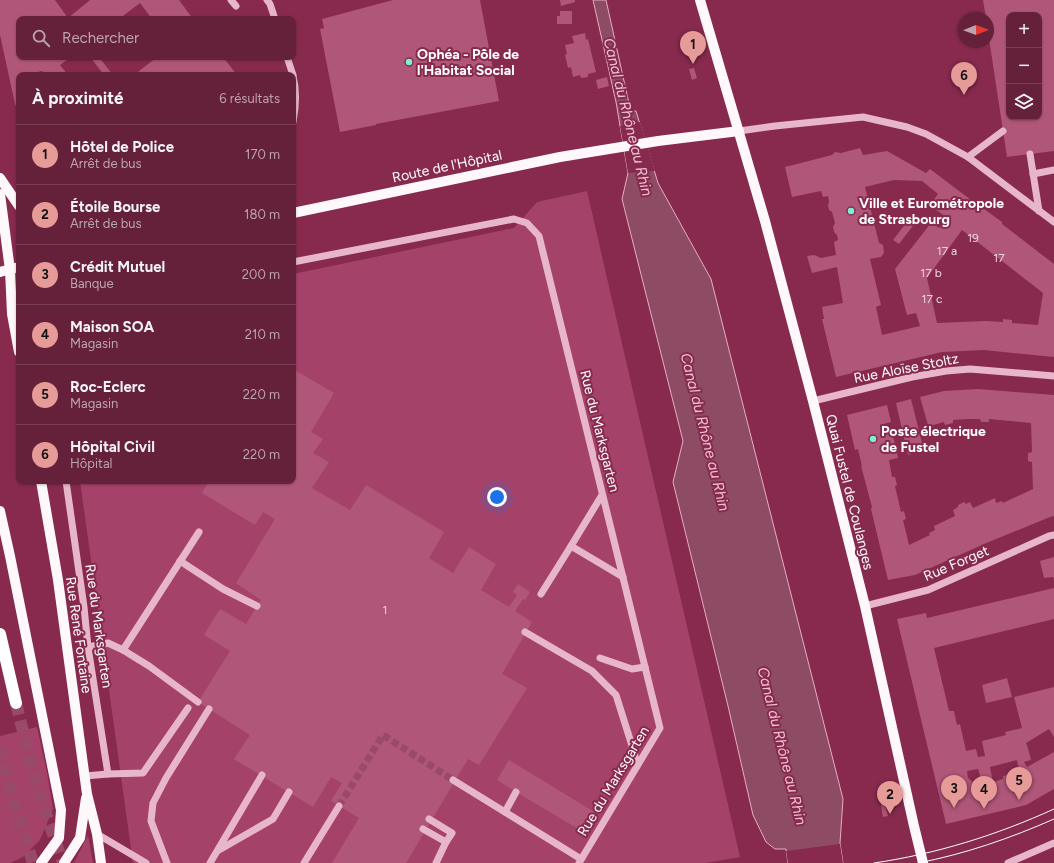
<!DOCTYPE html>
<html lang="fr">
<head>
<meta charset="utf-8">
<style>
	body { margin:0; font-family:Figtree,sans-serif; background:#6b2842; color:#f1f3f6 }
	.controls { position:absolute; right:12px; top:12px; display:grid; overflow:hidden; border-radius:8px; box-shadow:0 1px 3px #0004 }
	.controls button { width:36px; height:36px; display:grid; place-items:center; padding:0; border:0; border-bottom:1px solid #793e54; background:#65203a; color:#f1f3f6; font:20px sans-serif }
	.compass { position:absolute; left:958px; top:12px; width:36px; height:36px; border-radius:50%; background:#65203a; box-shadow:0 1px 3px #0004; rotate:89deg }
	.you { position:absolute; left:497px; top:497px; width:14px; height:14px; margin:-10px; border:3px solid #fff; border-radius:50%; background:#1a73e8; box-shadow:0 0 0 6px #1a73e833 }
	.badge { display:grid; place-items:center; width:26px; height:26px; border-radius:50%; background:#e69b98; color:#111; font-size:13px; font-weight:700 }
	.pin { position:absolute; translate:-50% -33px; filter:drop-shadow(0 1px 2px #0008) }
	.pin::after { content:''; position:absolute; top:21px; width:14px; height:12px; background:inherit; clip-path:polygon(0 0,100% 0,50% 100%) }
	.list { margin:0; padding:0; list-style:none }
	h2 { display:flex; justify-content:space-between; align-items:center; height:52px; margin:0; padding:0 16px; font-size:17px }
	h2 small { font-size:13px; font-weight:400; color:#bca3af }
	.list li { display:grid; grid-template-columns:26px 1fr auto; gap:12px; align-items:center; box-sizing:border-box; height:60px; padding:0 16px; border-top:1px solid #793e54 }
	.list b { display:block; font-size:15px; white-space:nowrap }
	.list p { margin:0; font-size:13px; white-space:nowrap; color:#bca3af }
	.list em { font-size:13px; font-style:normal; color:#bca3af }
	.icon { flex:none; width:22px; height:22px; fill:none; stroke:currentColor; stroke-width:2; stroke-linecap:round; stroke-linejoin:round }
	.map { position:relative; flex:none; width:1054px; height:863px; overflow:hidden }
	.search { position:absolute; background:#65203a; box-shadow:0 1px 3px #0004; left:16px; top:16px; width:280px; height:44px; display:flex; align-items:center; gap:10px; box-sizing:border-box; padding:0 14px; border-radius:8px; color:#bca3af; font-size:15px }
	.panel { position:absolute; background:#65203a; box-shadow:0 1px 3px #0004; left:16px; top:72px; width:280px; height:412px; border-radius:8px }
	.map>svg:first-child { display:block }
	.green { fill:#a54269 }
	.water { fill:#8e4c64; stroke:#e8abc4 }
	.pier { fill:#872a4d }
	.building { fill:#b05679; fill-rule:evenodd }
	.lines { fill:none; stroke-linecap:round; stroke-linejoin:round }
	.minor-tunnel { stroke:#994a68; stroke-width:7; stroke-dasharray:7 3.5; stroke-linecap:butt }
	.highway-tunnel { stroke:#994a68; stroke-width:12; stroke-dasharray:12 6; stroke-linecap:butt }
	.minor { stroke:#e8b6ca; stroke-width:7 }
	.major { stroke:#fef8fa; stroke-width:10 }
	.highway { stroke:#fff; stroke-width:12 }
	.tram { stroke:#fff; stroke-width:1 }
	.poi-dot { fill:#7eefd4; stroke:#872a4d; stroke-width:1.5 }
	.labels { text-anchor:middle; stroke-width:4; stroke-linejoin:round; paint-order:stroke }
	.number-label { font-size:12px; fill:#ebd5de }
	.poi-label { font-size:14px; font-weight:bold; fill:#fff; stroke:#872a4d; text-anchor:start }
	.street-label { font-size:14px; fill:#fff; stroke:#872a4d }
	.water-label { font-size:15px; font-style:italic; fill:#efc2d4; stroke:#872a4d }
</style>
</head>
<body>
<div class="map">
<svg width="1054" height="863" viewBox="0 0 1054 863">
	<rect width="100%" height="100%" fill="#872a4d"/>
	<g class="green">
		<polygon points="587,191 740,857 706,863 133,863 80,481 293,481 293,274 514,228 537,202"/>
		<polygon points="37,727 47,773 53,809 40,840 23,857 10,863 0,863 0,736"/>
		<polygon points="88,835 93,863 73,863 75,861"/>
	</g>
	<polygon class="water" points="593,0 606,0 628,99 632,111 636,111 658,183 711,279 843,799 840,843 843,863 788,863 786,849 775,849 766,842 753,815 728,706 673,482 683,441 622,199 628,173 616,102"/>
	<g class="pier">
		<polygon points="640,122 655,171 628,173 620,126"/>
		<polygon points="840,844 843,863 788,863 786,851"/>
	</g>
	<g class="building">
		<polygon points="0,0 55,0 68,18 90,0 179,0 193,19 152,19 140,3 119,19 19,19 19,57 71,57 60,65 68,75 45,75 42,71 29,74 29,75 19,75 19,113 15,104 0,35"/>
		<polygon points="393,0 480,0 499,101 376,124 376,125 340,132 320,29 324,28 322,19"/>
		<polygon points="560,0 575,0 575,2 561,6"/>
		<path d="M983,0H1054V151L1007,157L988,32V18H986ZM1009,15H1039V117H1009Z"/>
		<polygon points="560,11 572,11 572,24 557,24 557,16 560,16"/>
		<polygon points="585,33 586,40 588,39 596,72 588,74 588,77 581,78 580,75 573,77 571,67 568,68 565,55 567,54 565,45 574,43 572,36"/>
		<polygon points="90,57 99,57 113,75 104,75"/>
		<polygon points="157,57 223,57 237,75 134,75"/>
		<polygon points="694,68 697,78 692,80 689,69"/>
		<polygon points="607,77 609,86 598,89 596,80"/>
		<path d="M860,148L863,155L887,151L926,173L930,169L979,206H980L1002,222V224L1054,264V357L984,350L942,352L836,377L822,319H824L822,307L843,303L837,267L812,273L807,256L814,255L821,258L836,255L834,242L838,240L837,235L834,232L833,227L835,223L832,212L829,210L828,205L829,202L828,196L823,197L821,191L792,197L785,167L832,155L835,152L841,153ZM894,180L922,181L938,194L930,205L947,218L939,228L931,223L895,269L907,315L916,313L920,326L882,335L876,307L881,305L870,259L881,257L884,253L883,245L879,243L865,187ZM962,230L1043,293L1038,325L1012,323V320L1003,319V322L985,321L937,323L927,278Z"/>
		<polygon points="913,214 919,218 899,244 893,240"/>
		<polygon points="293,369 334,393 311,432 323,439 313,453 329,462 312,488 350,510 366,485 444,532 429,558 453,573 469,547 496,564 481,590 509,607 517,595 513,592 518,584 530,592 525,600 523,599 515,611 532,622 502,674 527,688 479,765 468,759 406,863 332,863 359,818 331,801 342,783 331,777 313,807 234,759 250,735 198,702 230,651 204,635 220,609 246,624 261,600 236,583 275,519 263,512 255,525 202,493 209,481 293,481"/>
		<polygon points="978,389 1054,395 1054,516 1050,517 984,544 915,575 888,580 871,509 872,507 861,466 862,466 858,449 855,450 847,415 887,405 891,422 880,425 881,430 891,427 898,458 889,460 892,477 895,477 897,485 895,486 901,512 904,511 906,519 903,520 909,545 930,535 929,533 935,530 934,526 955,516 953,510 958,507 958,505 964,502 966,504 970,502 973,508 995,498 996,503 1002,501 1003,503 1033,489 1032,462 1028,461 1028,453 1032,452 1031,423 989,419 989,422 981,422 980,419 967,419 953,420 953,423 945,425 944,422 930,426 928,425 920,397 944,391"/>
		<polygon points="911,399 924,451 908,455 896,403"/>
		<polygon points="1054,557 1054,580 1053,577 1044,578 1040,561"/>
		<path d="M1054,588V619L934,648L949,711H954L957,725L960,724L966,751L976,749L978,757L985,756L982,741L1006,735L1005,732L1022,728L1014,697L1054,687V737L1049,729L1026,743L1027,745L1031,760L1024,762L1027,767L1054,752V789L1026,805L946,824L897,619L926,613L927,618ZM1017,760L1020,776L1012,777L1011,774L1003,776V779L993,782L990,767ZM978,769L980,775L978,782L974,783L968,778L967,771Z"/>
		<polygon points="1007,678 1012,697 986,703 982,685"/>
		<polygon points="509,760 596,813 585,833 516,792 497,780"/>
		<polygon points="885,804 888,816 883,817 881,805"/>
	</g>
	<g class="lines">
		<polyline class="minor-tunnel" points="339,806 383,735 453,780"/>
		<g class="highway-tunnel">
			<polyline points="16,703 37,788 63,863"/>
			<polyline points="0,747 11,793 33,863"/>
		</g>
		<g class="minor">
			<polyline points="231,0 236,6"/>
			<polyline points="267,0 270,4 275,19"/>
			<polyline points="287,57 293,75"/>
			<path d="M293,76C297,91 296,106 293,122"/>
			<polyline points="739,131 775,126 863,117 907,127 926,134 968,157 1054,222"/>
			<polyline points="1030,154 1039,211"/>
			<polyline points="968,157 1003,131"/>
			<polyline points="1033,174 1054,170"/>
			<polyline points="293,262 514,219 527,223 539,236 660,728 579,863"/>
			<polyline points="813,401 912,377 946,371 970,369 1054,376"/>
			<polyline points="66,481 84,607 88,647 108,774"/>
			<polyline points="602,495 571,546 623,577"/>
			<polyline points="180,561 223,589 257,606"/>
			<polyline points="541,594 571,546"/>
			<polyline points="865,606 928,590 1049,536 1054,535"/>
			<polyline points="525,632 592,671 616,695 634,752 637,766"/>
			<polyline points="88,647 108,643 123,650 149,666 198,702"/>
			<polyline points="123,650 199,532"/>
			<polyline points="600,658 632,669 645,667"/>
			<polyline points="85,776 108,774 143,773 188,708"/>
			<polyline points="453,780 581,859"/>
			<polyline points="505,812 516,792"/>
			<polyline points="429,819 452,833 446,842 436,863"/>
			<polyline points="423,829 446,842"/>
			<polyline points="97,834 146,863"/>
			<polyline points="219,850 273,819 289,792"/>
			<polyline points="167,863 151,821 153,803 166,778 209,709"/>
			<polyline points="210,863 262,775"/>
			<polyline points="304,863 339,806"/>
			<polyline points="1008,863 1054,843"/>
		</g>
		<g class="major">
			<polyline points="700,0 765,221 813,401 865,606 914,826 923,863"/>
			<polyline points="0,178 19,206"/>
			<polyline points="0,194 10,270 12,314 19,352"/>
			<polyline points="293,213 560,157 658,141 739,131"/>
			<polyline points="0,272 19,267"/>
			<polyline points="41,481 58,580 87,794 97,834 101,863"/>
			<polyline points="0,511 10,556 61,810 59,838 41,863"/>
			<polyline points="64,863 80,838 86,798"/>
		</g>
		<polyline class="highway" points="0,634 16,703"/>
		<g class="tram">
			<path d="M874,863C936,854 997,835 1054,809"/>
			<path d="M918,863C965,854 1011,838 1054,819"/>
		</g>
	</g>
	<g class="poi-dot">
		<circle cx="409" cy="62" r="4"/>
		<circle cx="851" cy="211" r="4"/>
		<circle cx="873" cy="439" r="4"/>
	</g>
	<g class="labels">
		<g class="number-label">
			<text x="973" y="242">19</text>
			<text x="947" y="255">17 a</text>
			<text x="999" y="262">17</text>
			<text x="931" y="277">17 b</text>
			<text x="932" y="303">17 c</text>
			<text x="385" y="614">1</text>
		</g>
		<g class="poi-label">
			<text x="417" y="59">Ophéa - Pôle de<tspan x="417" dy="16">l'Habitat Social</tspan></text>
			<text x="859" y="208">Ville et Eurométropole<tspan x="859" dy="16">de Strasbourg</tspan></text>
			<text x="881" y="436">Poste électrique<tspan x="881" dy="16">de Fustel</tspan></text>
		</g>
		<g class="street-label">
			<text transform="translate(447 166) rotate(-12)" y="5">Route de l'Hôpital</text>
			<text transform="translate(906 368) rotate(-11)" y="5">Rue Aloïse Stoltz</text>
			<text transform="translate(600 431) rotate(76)" y="5">Rue du Marksgarten</text>
			<text transform="translate(850 492) rotate(76)" y="5">Quai Fustel de Coulanges</text>
			<text transform="translate(956 563) rotate(-23)" y="5">Rue Forget</text>
			<text transform="translate(99 626) rotate(82)" y="5">Rue du Marksgarten</text>
			<text transform="translate(79 635) rotate(82)" y="5">Rue René Fontaine</text>
			<text transform="translate(613 781) rotate(-59)" y="5">Rue du Marksgarten</text>
		</g>
		<g class="water-label">
			<text transform="translate(628 117) rotate(76)" y="5">Canal du Rhône au Rhin</text>
			<text transform="translate(705 432) rotate(76)" y="5">Canal du Rhône au Rhin</text>
			<text transform="translate(782 746) rotate(76)" y="5">Canal du Rhône au Rhin</text>
		</g>
	</g>
</svg>
<div class="controls">
<button>+</button>
<button>−</button>
<button><svg class="icon" aria-label="layers" viewBox="0 0 24 24"><path d="M12 4l9 5-9 5-9-5zM3 14l9 5 9-5"/></svg></button>
</div>
<svg class="compass" viewBox="-18 -18 36 36"><path d="M0-13l5 13h-10z" fill="#e53935"/><path d="M0 13l5-13h-10z" fill="#bca3af"/></svg>
<div class="you"></div>
<div class="pin badge" style="left:693px;top:64px">1</div>
<div class="pin badge" style="left:890px;top:814px">2</div>
<div class="pin badge" style="left:954px;top:808px">3</div>
<div class="pin badge" style="left:984px;top:809px">4</div>
<div class="pin badge" style="left:1019px;top:800px">5</div>
<div class="pin badge" style="left:964px;top:95px">6</div>
<div class="search"><svg class="icon" aria-label="search" viewBox="0 0 24 24"><circle cx="10" cy="10" r="6"/><path d="M15 15l6 6"/></svg>Rechercher</div>
<section class="panel">
<h2>À proximité<small>6 résultats</small></h2>
<ul class="list">
<li><span class="badge">1</span><div><b>Hôtel de Police</b><p>Arrêt de bus</p></div><em>170 m</em></li>
<li><span class="badge">2</span><div><b>Étoile Bourse</b><p>Arrêt de bus</p></div><em>180 m</em></li>
<li><span class="badge">3</span><div><b>Crédit Mutuel</b><p>Banque</p></div><em>200 m</em></li>
<li><span class="badge">4</span><div><b>Maison SOA</b><p>Magasin</p></div><em>210 m</em></li>
<li><span class="badge">5</span><div><b>Roc-Eclerc</b><p>Magasin</p></div><em>220 m</em></li>
<li><span class="badge">6</span><div><b>Hôpital Civil</b><p>Hôpital</p></div><em>220 m</em></li>
</ul>
</section>
</div>
</body>
</html>
